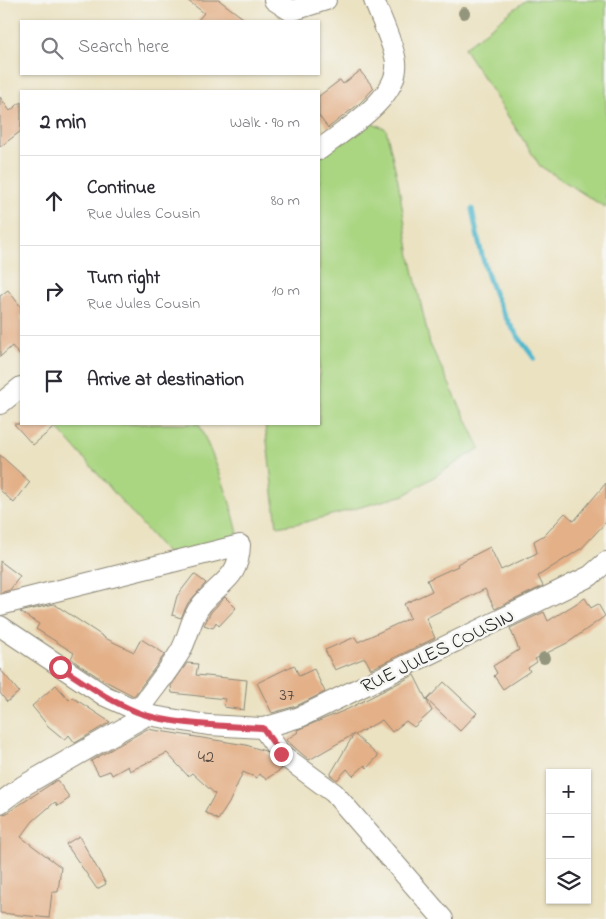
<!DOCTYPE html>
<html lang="en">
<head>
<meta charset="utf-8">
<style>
	body { margin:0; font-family:"Indie Flower",sans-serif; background:#f7f7f7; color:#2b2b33 }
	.controls { position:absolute; right:15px; bottom:15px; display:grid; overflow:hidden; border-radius:0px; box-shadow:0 1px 4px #0004 }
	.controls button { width:45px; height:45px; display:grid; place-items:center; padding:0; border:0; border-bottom:1px solid #e1e1e2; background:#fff; color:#2b2b33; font:25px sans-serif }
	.stop { position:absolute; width:15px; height:15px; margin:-11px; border:4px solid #d1495b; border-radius:50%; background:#fff }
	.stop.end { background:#d1495b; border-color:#fff; box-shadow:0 1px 5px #0008 }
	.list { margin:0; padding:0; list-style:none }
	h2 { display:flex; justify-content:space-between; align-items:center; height:65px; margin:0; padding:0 20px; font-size:21px }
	h2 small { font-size:16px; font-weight:400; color:#7c7c81 }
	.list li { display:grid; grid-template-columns:32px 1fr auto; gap:15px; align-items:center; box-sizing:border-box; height:90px; padding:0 20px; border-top:1px solid #e1e1e2 }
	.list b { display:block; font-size:19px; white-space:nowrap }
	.list p { margin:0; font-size:16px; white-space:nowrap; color:#7c7c81 }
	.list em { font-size:16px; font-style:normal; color:#7c7c81 }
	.icon { flex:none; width:28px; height:28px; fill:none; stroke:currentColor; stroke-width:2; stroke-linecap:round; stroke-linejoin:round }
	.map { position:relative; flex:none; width:606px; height:919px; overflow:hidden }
	.search { position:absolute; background:#fff; box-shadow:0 1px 4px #0004; left:20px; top:20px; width:300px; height:55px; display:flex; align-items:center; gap:12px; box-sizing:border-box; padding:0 18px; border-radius:0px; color:#7c7c81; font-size:19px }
	.panel { position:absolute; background:#fff; box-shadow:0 1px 4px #0004; left:20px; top:90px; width:300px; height:335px; border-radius:0px }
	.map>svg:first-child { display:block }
	.green { fill:#aad682; stroke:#6a8056 }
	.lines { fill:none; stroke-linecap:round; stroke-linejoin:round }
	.stream { stroke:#4fb7cc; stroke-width:5 }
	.building { fill:#e3b088 }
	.minor-casing { stroke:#8b8676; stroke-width:22 }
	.minor { stroke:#fff; stroke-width:20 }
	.tree { fill:#93957b }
	.route { stroke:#d1495b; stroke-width:6 }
	.labels { text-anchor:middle; stroke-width:5; stroke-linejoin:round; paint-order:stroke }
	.number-label { font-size:18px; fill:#594c42 }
	.street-label { font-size:20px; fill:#2b2b2b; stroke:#f6f6f2 }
</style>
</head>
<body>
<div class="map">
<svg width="606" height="919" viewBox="0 0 606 919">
	<rect width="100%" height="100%" fill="#f6f6f2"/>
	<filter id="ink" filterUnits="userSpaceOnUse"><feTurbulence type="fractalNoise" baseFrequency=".02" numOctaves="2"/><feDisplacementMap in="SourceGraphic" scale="10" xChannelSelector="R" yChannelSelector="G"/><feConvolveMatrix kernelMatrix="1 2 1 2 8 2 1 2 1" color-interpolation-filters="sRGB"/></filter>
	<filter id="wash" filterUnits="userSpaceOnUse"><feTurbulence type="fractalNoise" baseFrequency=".0096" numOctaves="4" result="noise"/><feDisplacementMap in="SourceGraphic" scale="20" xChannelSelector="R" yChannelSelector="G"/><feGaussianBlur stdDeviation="1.12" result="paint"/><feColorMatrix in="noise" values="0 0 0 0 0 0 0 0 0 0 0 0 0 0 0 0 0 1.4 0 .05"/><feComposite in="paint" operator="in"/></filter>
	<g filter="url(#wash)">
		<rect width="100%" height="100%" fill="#ebe2c2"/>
		<g class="green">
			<polygon points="526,0 606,0 606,208 540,166 464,48"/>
			<polygon points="366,120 386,129 398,181 410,256 430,344 480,448 405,495 306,522 277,527 265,424 319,424 319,158"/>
			<path d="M54,424H199C216,463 233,502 240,545L174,561Z"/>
		</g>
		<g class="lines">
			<path class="stream" d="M472,209C479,246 487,283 505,316C513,331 524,344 534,358"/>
		</g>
		<g id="blocks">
			<g class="building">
				<polygon points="187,0 219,0 247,21 197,21 204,13"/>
				<polygon points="360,71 374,88 360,103 328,128 319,116 319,96 340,80 343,84"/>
				<polygon points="0,97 10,111 21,102 21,131 0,147"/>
				<polygon points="8,290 21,307 21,357 12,346 0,357 0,296"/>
				<polygon points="14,424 58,424 33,445"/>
				<polygon points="0,455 30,482 14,503 0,490"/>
				<polygon points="606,483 606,522 582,548 538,576 543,586 495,609 485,589 426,618 435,638 371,669 365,658 335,670 325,650 355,637 358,642 410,618 404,604 432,591 427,580 458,566 457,564 490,547 501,570 537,553 534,541 546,534 565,513 574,521"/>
				<polygon points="0,561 20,576 10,590 0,593"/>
				<polygon points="194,574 206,583 188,603 181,618 172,615 177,596"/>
				<polygon points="225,597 236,608 219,626 216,622 213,628 204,625 211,612"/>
				<polygon points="585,598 591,608 598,604 605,616 569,642 535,659 537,662 528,668 530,671 503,689 494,676 497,673 493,666 519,650 510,628 544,612 548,621"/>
				<polygon points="54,604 107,639 134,652 141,639 165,654 134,696 103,680 78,664 71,658 74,653 36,629 39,624 20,612"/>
				<polygon points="187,663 198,664 196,675 247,680 244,710 224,707 225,699 172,693 171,686"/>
				<polygon points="294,665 299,676 314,669 325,692 296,706 272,713 257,683"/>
				<polygon points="0,669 19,692 7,702 0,693"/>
				<polygon points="414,675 432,711 414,727 406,721 392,732 382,720 355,735 378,756 367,768 365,765 353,776 347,769 337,780 330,775 354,734 309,760 286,740 298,732 297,730 348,709"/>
				<polygon points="444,682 477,713 460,731 427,700"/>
				<polygon points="56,685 69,700 72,697 110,722 75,743 69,735 65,740 48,726 32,706"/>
				<polygon points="147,729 246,745 265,751 282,769 266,779 259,774 257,778 243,772 229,803 218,820 205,812 215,794 192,773 188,776 167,753 130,771 128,766 112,775 110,771 99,775 91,761"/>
				<polygon points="57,780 70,798 58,806 55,802 33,821 21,837 61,867 58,892 52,892 49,918 0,913 0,815 7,813"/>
				<polygon points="79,836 106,884 97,889 66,844"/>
			</g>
		</g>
	</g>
	<g filter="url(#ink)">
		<use href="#blocks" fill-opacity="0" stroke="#8b8676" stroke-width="1"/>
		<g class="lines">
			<defs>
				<g id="minor">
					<polyline points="274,0 291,11 326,0"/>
					<path d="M319,150C344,130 400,98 396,62C394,45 380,17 374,0"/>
					<polyline points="0,404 21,387"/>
					<path d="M0,605L240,545C239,579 221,581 202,604C190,618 189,637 180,652C167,673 151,692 137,712"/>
					<polyline points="0,626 105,696 147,715 208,725 263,728 300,717 590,576 606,562"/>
					<polyline points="263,728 281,754 334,793 443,919"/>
					<polyline points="0,803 23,786 147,715"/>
				</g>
			</defs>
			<use href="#minor" class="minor-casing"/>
			<use href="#minor" class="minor"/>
		</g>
		<g class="tree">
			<circle cx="464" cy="13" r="6"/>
			<circle cx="544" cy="658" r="6"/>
		</g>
	</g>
	<g class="lines" filter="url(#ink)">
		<path class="route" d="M60,667C85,683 109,701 137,712C170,725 227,726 263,728L281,754"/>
	</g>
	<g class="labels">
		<g class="number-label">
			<text x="287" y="700">37</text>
			<text x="206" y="762">42</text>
		</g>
		<g class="street-label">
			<text transform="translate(437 650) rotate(-26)" y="7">RUE JULES COUSIN</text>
		</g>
	</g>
</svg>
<div class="controls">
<button>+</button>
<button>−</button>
<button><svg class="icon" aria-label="layers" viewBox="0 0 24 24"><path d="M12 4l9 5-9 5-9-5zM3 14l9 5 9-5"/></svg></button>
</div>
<div class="stop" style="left:60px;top:667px"></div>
<div class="stop end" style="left:281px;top:754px"></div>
<div class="search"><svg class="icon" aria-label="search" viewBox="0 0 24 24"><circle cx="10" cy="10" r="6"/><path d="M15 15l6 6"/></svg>Search here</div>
<section class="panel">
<h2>2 min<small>Walk · 90 m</small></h2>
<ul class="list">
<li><svg class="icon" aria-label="ahead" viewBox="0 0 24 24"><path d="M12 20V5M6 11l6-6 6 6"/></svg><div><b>Continue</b><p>Rue Jules Cousin</p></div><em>80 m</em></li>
<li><svg class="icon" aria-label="right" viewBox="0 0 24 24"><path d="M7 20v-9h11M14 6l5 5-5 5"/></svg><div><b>Turn right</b><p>Rue Jules Cousin</p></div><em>10 m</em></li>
<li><svg class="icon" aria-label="arrive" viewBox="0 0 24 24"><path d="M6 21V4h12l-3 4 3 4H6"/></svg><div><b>Arrive at destination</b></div></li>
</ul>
</section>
</div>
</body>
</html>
